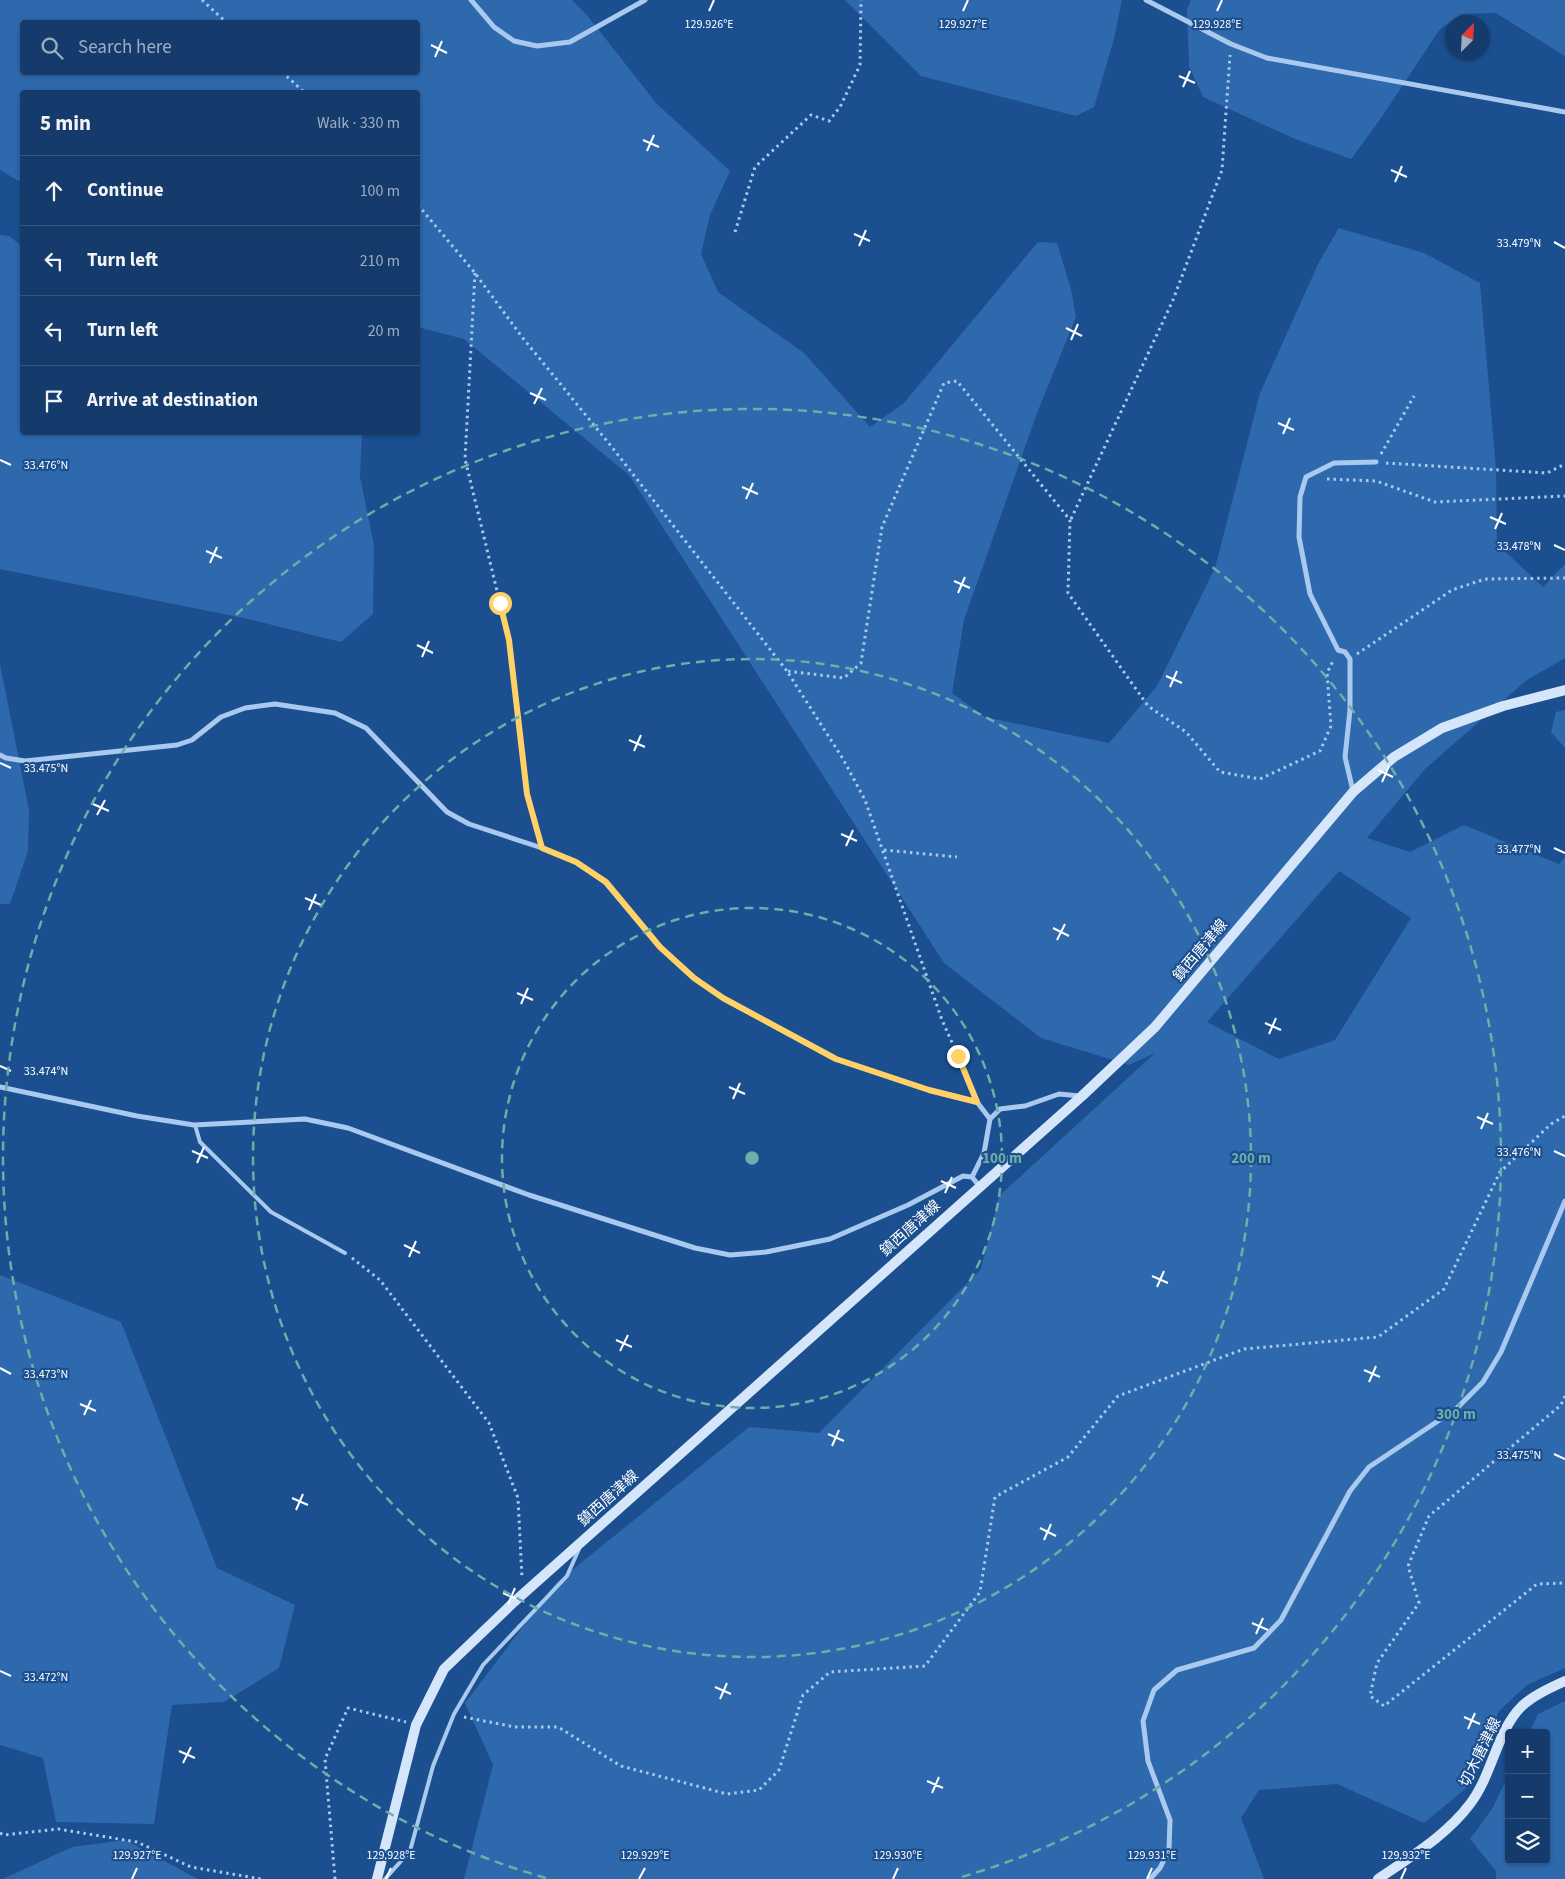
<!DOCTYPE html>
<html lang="en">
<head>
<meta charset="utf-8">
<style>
	body { margin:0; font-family:"Source Sans 3","Noto Sans JP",sans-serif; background:#1d4271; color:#f1f3f6 }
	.controls { position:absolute; right:15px; bottom:15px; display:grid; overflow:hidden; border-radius:5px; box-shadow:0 1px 4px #0004 }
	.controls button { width:45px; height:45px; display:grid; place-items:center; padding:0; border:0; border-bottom:1px solid #33557e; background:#143b6b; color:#f1f3f6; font:25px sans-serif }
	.compass { position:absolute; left:1445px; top:15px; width:45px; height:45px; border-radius:50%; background:#143b6b; box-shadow:0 1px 4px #0004; rotate:24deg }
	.stop { position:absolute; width:15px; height:15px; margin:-11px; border:4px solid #ffd166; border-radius:50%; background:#fff }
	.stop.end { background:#ffd166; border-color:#fff; box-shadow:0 1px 5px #0008 }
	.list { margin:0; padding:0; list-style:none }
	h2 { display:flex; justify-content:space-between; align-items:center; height:65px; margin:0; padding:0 20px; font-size:21px }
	h2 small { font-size:16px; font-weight:400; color:#9dadc1 }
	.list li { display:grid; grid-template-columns:32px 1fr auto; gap:15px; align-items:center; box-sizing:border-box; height:70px; padding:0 20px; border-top:1px solid #33557e }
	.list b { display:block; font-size:19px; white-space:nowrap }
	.list em { font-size:16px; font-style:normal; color:#9dadc1 }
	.icon { flex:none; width:28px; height:28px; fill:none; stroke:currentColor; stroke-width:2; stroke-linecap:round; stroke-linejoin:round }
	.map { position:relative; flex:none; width:1565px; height:1879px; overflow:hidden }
	.search { position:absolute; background:#143b6b; box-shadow:0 1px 4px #0004; left:20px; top:20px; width:400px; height:55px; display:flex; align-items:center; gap:12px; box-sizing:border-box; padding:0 18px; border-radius:5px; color:#9dadc1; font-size:19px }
	.panel { position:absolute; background:#143b6b; box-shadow:0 1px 4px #0004; left:20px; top:90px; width:400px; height:345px; border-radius:5px }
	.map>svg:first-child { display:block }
	.green { fill:#2e69ad; fill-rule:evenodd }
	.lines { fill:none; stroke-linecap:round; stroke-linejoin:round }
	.path { stroke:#a9c9ee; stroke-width:3; stroke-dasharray:2.5 4; stroke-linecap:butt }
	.lane { stroke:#a9c9ee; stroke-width:4 }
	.street { stroke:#a9c9ee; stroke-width:5 }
	.secondary { stroke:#d6e6fa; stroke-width:10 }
	.route { stroke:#ffd166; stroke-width:6 }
	.ticks { fill:none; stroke:#fff; stroke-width:2 }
	.ring { fill:none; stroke:#6fada8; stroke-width:2.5; stroke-dasharray:9 6 }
	.labels { text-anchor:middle; stroke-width:4.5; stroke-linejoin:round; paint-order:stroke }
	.street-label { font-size:15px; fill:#fff; stroke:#1b4f8f }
	.ticks-label { font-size:12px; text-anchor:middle; fill:#fff; stroke:#1b4f8f; stroke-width:4.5; stroke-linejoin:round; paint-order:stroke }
	.centre { fill:#6fada8; stroke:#1b4f8f; stroke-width:2.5 }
	.ring-label { font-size:15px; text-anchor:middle; font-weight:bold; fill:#6fada8; stroke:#1b4f8f; stroke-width:4.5; stroke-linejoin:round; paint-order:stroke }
</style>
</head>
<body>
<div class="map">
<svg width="1565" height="1879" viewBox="0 0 1565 1879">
	<rect width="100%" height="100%" fill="#1b4f8f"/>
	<g class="green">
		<path d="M0,0H572L587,15L656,103L730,171L710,215L701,254L718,292L804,353L870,427L904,403L1038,242L1057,243L1071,289L1076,317L1037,413L964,620L952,693L985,717L1109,743L1157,686L1215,568L1260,393L1319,262L1339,228L1424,253L1480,283L1496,469L1497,544L1543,587L1565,564V658L1527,680L1425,769L1367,838L1410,852L1464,825L1559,864L1565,857V1668L1527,1685L1499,1711L1465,1789L1424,1823L1337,1784L1259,1790L1241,1818L1264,1879H464L493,1765L465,1703L556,1583L749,1427L819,1433L981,1269L999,1196L1155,1053L1129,1065L1041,1038L944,963L629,475L464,339L418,327V92H22V183L0,170ZM22,22H418V72H22ZM1339,871L1411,918L1335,1040L1279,1059L1207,1022Z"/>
		<polygon points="845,0 1122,0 1114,39 1094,107 1076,116 921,76"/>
		<polygon points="1191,0 1565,0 1565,56 1496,13 1461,14 1440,29 1379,121 1351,159 1295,139 1203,97 1189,66 1187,9"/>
		<polygon points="0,235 9,236 22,246 22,432 362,433 360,477 374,545 373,614 341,642 248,619 0,569"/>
		<polygon points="0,664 29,810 28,851 10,904 0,904"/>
		<polygon points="1565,710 1565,748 1551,732 1556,712"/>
		<polygon points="0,1275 121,1322 217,1568 295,1605 279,1668 224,1702 172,1705 154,1824 56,1822 43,1758 0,1745"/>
		<polygon points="1565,1701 1565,1879 1496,1879 1496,1871 1470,1839 1492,1809 1509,1774 1509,1860 1546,1860 1546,1733 1529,1733 1538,1714"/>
		<polygon points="125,1840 198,1879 3,1879 72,1847"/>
	</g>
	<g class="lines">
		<g class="path">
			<polyline points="202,0 226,22"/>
			<polyline points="282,72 304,92"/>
			<polyline points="418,205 475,273 522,337 611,446 787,671"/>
			<polyline points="735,232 755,167 811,115 829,121 840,107 860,65 861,0"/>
			<polyline points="475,273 465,459 509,640 527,794 539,836"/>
			<polyline points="1381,454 1414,396"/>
			<polyline points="1386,463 1547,473 1565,464"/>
			<polyline points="1327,479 1376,481 1435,502 1565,496"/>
			<polyline points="1071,519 1173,300 1222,170 1230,55"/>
			<polyline points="1357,654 1452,590 1485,579 1565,578"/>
			<polyline points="884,850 957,857"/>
			<polyline points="973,1090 942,1020 865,800 843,759 787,671 844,678 861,663 882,527 944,383 957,381 1070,520 1068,593 1148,706 1186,732 1220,772 1260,779 1320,751 1331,726 1327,673 1334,659"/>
			<polyline points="352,1258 380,1280 489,1423 518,1498 522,1578"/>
			<polyline points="1565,1396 1561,1405 1429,1516 1408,1566 1419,1603 1377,1663 1370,1696 1384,1706 1537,1584 1565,1583"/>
			<polyline points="464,1717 515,1727 558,1727 621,1766 727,1794 759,1790 779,1770 803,1695 830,1672 925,1666 980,1592 995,1497 1068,1457 1118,1396 1244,1349 1378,1337 1444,1289 1500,1172 1551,1124 1565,1116"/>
			<polyline points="0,1833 4,1835 58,1829 137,1842 191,1867 261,1879"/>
			<polyline points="335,1879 325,1759 348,1708 406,1722"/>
		</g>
		<g class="lane">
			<polyline points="195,1125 200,1142 271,1212 345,1253"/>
			<polyline points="385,1879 410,1851 433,1766 454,1714 483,1665 567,1576 579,1549"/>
		</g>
		<g class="street">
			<polyline points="471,0 494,27 514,41 537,46 570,42 645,0"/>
			<polyline points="1146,0 1231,44 1267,58 1565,112"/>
			<polyline points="0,755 6,758 25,761 177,745 192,740 221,717 245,708 275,704 335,713 366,728 447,812 469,824 542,848 576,862 605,882 660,947 694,978 723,998 836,1059 929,1090 977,1102 990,1119"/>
			<polyline points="1353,791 1345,757 1350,710 1350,659 1345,652 1338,650 1310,594 1299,537 1300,497 1306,477 1334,463 1376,462"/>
			<polyline points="0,1087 137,1116 194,1125 305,1119 348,1128 529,1195 695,1248 730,1255 766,1252 830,1239 908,1205 963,1176 972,1177"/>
			<polyline points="980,1187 972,1177 984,1153 990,1119 1000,1109 1025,1106 1059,1094 1080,1096"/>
			<polyline points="1150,1879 1160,1868 1169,1849 1170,1820 1148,1761 1143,1721 1154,1690 1177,1670 1254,1648 1281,1620 1350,1491 1369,1467 1456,1409 1483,1382 1501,1352 1565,1201"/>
		</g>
		<g class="secondary">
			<polyline points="377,1879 416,1725 444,1669 514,1602 1082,1096 1155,1027 1353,792 1394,757 1442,728 1503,706 1565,690"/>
			<path d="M1378,1879C1410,1857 1446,1836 1470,1804C1492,1776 1497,1730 1522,1706C1534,1695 1550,1688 1565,1681"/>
		</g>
	</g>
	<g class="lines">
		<polyline class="route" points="500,603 509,640 527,794 542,848 576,862 606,882 660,947 694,978 723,998 836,1059 929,1090 977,1102 958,1056"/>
	</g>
	<path class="ticks" d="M709,11L714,0M963,11L968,0M1217,11L1222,0M431,45L447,53M435,57L442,41M1179,76L1195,83M1183,87L1190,71M643,140L659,147M647,151L654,135M1391,170L1407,177M1395,182L1402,166M854,234L870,241M1554,242L1565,248M859,246L866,230M1066,328L1082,336M1071,340L1078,324M530,393L546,400M534,404L542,388M1278,423L1294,430M1283,434L1290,418M0,460L11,465M742,487L758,494M746,499L753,483M1490,517L1506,524M1495,529L1502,513M1554,545L1565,550M206,551L222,558M210,563L217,547M954,581L970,588M958,593L965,577M417,645L433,653M422,657L429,641M1166,676L1182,683M1170,687L1177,671M629,740L645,747M634,751L641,735M0,763L11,768M1378,770L1393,777M1382,782L1389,766M93,804L109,811M97,815L105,800M841,834L857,841M846,846L853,830M1554,848L1565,853M305,898L321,905M309,910L316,894M1053,928L1069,936M1057,940L1065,924M517,993L533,1000M521,1004L528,988M1265,1023L1281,1030M1269,1034L1276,1018M0,1066L11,1071M729,1087L745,1094M733,1099L740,1083M1477,1117L1493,1124M1481,1129L1488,1113M192,1151L208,1158M1554,1151L1565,1156M197,1163L204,1147M941,1181L956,1188M945,1193L952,1177M404,1245L420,1253M409,1257L416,1241M1152,1276L1168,1283M1157,1287L1164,1271M616,1340L632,1347M620,1351L628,1335M0,1368L11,1374M1364,1370L1380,1377M1369,1382L1376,1366M80,1404L96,1411M84,1415L91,1400M828,1434L844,1441M832,1446L839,1430M1554,1454L1565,1459M292,1498L308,1505M296,1510L303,1494M1040,1528L1056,1536M1044,1540L1051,1524M503,1593L519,1600M508,1604L515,1588M1252,1623L1268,1630M1256,1634L1263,1618M0,1671L11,1676M715,1687L731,1694M720,1699L727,1683M1464,1717L1480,1724M1468,1729L1475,1713M179,1751L195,1758M183,1763L191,1747M927,1781L943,1788M932,1793L939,1777M132,1879L137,1868M386,1879L391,1868M639,1879L645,1868M893,1879L898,1868M1147,1879L1152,1868M1401,1879L1406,1868"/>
	<g class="ring">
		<circle cx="752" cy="1158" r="250"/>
		<circle cx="752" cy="1158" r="499"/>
		<path d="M546 1878A749 749 0 1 1 958 1878"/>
	</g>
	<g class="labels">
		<g class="street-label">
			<text transform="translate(1200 950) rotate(-50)" y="5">鎮西唐津線</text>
			<text transform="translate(910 1228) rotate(-42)" y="5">鎮西唐津線</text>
			<text transform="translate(608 1498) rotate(-42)" y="5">鎮西唐津線</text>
			<text transform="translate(1480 1752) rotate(-64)" y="5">切木唐津線</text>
		</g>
	</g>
	<g class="ticks-label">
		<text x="709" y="28">129.926°E</text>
		<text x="963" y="28">129.927°E</text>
		<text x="1217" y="28">129.928°E</text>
		<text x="1519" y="247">33.479°N</text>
		<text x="46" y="469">33.476°N</text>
		<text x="1519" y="550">33.478°N</text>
		<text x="46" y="772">33.475°N</text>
		<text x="1519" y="853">33.477°N</text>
		<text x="46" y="1075">33.474°N</text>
		<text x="1519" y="1156">33.476°N</text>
		<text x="46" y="1378">33.473°N</text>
		<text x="1519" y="1459">33.475°N</text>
		<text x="46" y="1681">33.472°N</text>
		<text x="137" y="1859">129.927°E</text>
		<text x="391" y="1859">129.928°E</text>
		<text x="645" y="1859">129.929°E</text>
		<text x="898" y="1859">129.930°E</text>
		<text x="1152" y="1859">129.931°E</text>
		<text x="1406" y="1859">129.932°E</text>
	</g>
	<circle cx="752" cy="1158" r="8" class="centre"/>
	<g class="ring-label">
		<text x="1002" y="1163">100 m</text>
		<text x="1251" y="1163">200 m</text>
		<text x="1456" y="1419">300 m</text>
	</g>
</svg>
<div class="controls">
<button>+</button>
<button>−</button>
<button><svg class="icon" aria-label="layers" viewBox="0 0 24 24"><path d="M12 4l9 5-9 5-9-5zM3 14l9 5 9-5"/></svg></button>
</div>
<svg class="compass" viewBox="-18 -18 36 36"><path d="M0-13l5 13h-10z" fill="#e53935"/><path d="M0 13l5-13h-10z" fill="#9dadc1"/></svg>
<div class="stop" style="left:500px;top:603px"></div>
<div class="stop end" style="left:958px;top:1056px"></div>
<div class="search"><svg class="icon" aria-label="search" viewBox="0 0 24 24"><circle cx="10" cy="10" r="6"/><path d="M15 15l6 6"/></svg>Search here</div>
<section class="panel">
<h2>5 min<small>Walk · 330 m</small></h2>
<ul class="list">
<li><svg class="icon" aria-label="ahead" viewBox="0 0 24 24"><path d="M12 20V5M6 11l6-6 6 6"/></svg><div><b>Continue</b></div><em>100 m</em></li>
<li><svg class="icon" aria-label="left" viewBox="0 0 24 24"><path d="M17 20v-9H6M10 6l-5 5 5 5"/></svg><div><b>Turn left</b></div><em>210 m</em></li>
<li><svg class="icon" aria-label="left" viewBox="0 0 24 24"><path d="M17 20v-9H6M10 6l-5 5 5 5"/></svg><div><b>Turn left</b></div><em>20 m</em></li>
<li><svg class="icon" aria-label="arrive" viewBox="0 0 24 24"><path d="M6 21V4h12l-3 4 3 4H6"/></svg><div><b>Arrive at destination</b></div></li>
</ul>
</section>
</div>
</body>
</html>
